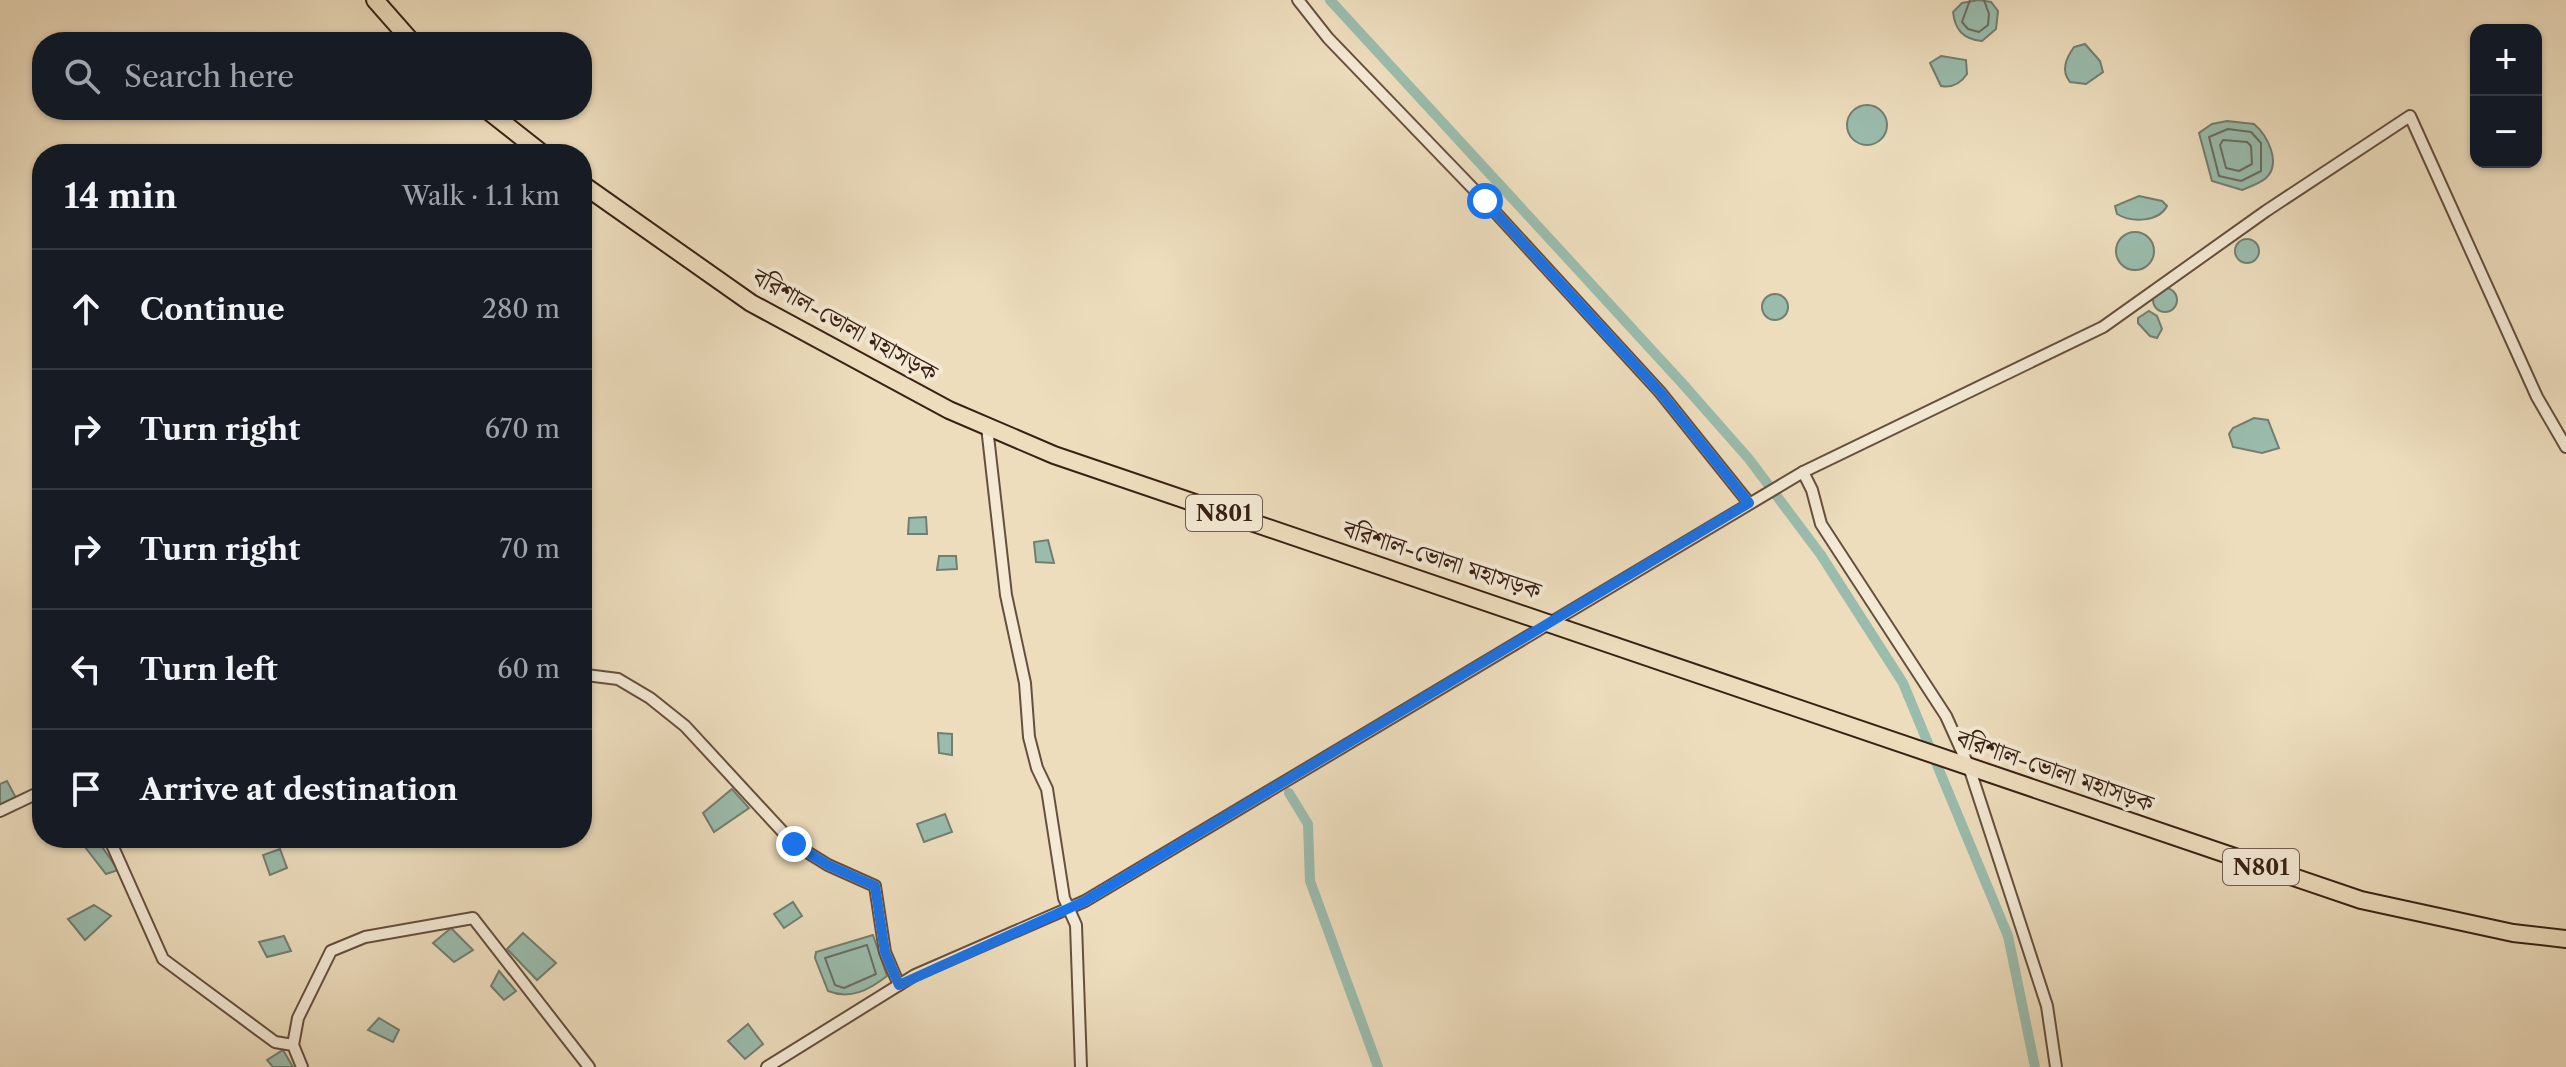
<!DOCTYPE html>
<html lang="en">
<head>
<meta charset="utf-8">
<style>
	body { margin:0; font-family:"Libre Caslon Text","Noto Serif Bengali",serif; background:#20242c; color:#f1f3f6 }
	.controls { position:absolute; right:24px; top:24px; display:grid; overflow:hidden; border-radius:16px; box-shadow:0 2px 6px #0004 }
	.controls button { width:72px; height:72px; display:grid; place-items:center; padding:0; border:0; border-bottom:2px solid #363941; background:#171b24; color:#f1f3f6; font:40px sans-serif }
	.stop { position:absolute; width:24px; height:24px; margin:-18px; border:6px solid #1a73e8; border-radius:50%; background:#fff }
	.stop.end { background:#1a73e8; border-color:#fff; box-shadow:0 2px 8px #0008 }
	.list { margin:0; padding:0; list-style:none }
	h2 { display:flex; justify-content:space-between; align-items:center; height:104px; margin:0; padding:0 32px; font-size:34px }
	h2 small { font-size:26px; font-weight:400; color:#9ea1a6 }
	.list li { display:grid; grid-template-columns:52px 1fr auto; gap:24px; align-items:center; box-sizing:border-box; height:120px; padding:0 32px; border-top:2px solid #363941 }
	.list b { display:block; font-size:30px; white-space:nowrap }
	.list em { font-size:26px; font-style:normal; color:#9ea1a6 }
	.icon { flex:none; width:44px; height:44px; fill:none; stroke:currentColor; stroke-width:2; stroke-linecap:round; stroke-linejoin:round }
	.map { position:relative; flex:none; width:2566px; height:1067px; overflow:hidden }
	.search { position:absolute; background:#171b24; box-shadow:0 2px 6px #0004; left:32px; top:32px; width:560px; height:88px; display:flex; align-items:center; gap:20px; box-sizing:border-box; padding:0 28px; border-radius:32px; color:#9ea1a6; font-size:30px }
	.panel { position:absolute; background:#171b24; box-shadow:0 2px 6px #0004; left:32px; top:144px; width:560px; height:704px; border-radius:32px }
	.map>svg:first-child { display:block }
	.water { fill:#9abcad; stroke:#737e70; stroke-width:2 }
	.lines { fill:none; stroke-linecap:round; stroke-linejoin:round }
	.shore { stroke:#6a6e60; stroke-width:2 }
	.canal { stroke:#9abcad; stroke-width:10 }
	.minor-casing { stroke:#664f3e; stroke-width:14 }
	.trunk-casing { stroke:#392014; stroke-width:20 }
	.minor { stroke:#f3e9d4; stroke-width:10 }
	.trunk { stroke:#edddbd; stroke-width:16 }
	.route { stroke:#1a73e8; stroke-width:10 }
	.labels { text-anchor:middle; stroke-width:8; stroke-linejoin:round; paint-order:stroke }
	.shield { fill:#f3e9d4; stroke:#715c4e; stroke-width:2 }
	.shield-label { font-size:22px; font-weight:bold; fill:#392014 }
	.street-label { font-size:24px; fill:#392014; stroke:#f3e9d4 }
</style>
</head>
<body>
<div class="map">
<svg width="2566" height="1067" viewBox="0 0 2566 1067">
	<rect width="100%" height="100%" fill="#edddbd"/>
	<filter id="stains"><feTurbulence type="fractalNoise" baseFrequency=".0025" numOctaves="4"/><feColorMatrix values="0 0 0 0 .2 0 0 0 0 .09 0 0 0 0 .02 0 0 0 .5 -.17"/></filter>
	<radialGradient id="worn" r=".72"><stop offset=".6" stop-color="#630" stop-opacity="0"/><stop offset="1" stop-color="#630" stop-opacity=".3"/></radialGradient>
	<g class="water">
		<path d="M1979,0L1991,2L1998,11L1996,29L1982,41C1963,39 1955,30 1953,12L1962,3Z"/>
		<path d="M2085,44L2100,61L2103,72L2086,84L2070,82C2060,70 2067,57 2074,47Z"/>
		<path d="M1941,56L1966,60L1967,74C1961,83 1952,88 1941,86L1930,63Z"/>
		<circle cx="1867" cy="125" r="20"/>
		<path d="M2227,121L2254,124C2267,135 2282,163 2266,178C2261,183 2249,187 2242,190L2212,181L2199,133L2212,124Z"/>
		<path d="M2139,196L2162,201L2167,206C2159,222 2132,223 2117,214L2115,206Z"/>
		<circle cx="2135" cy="251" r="19"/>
		<circle cx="2247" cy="251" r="12"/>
		<circle cx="2165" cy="300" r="12"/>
		<circle cx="1775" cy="307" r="13"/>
		<polygon points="2149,311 2157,316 2162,329 2157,338 2150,336 2138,323 2138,318"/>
		<polygon points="2254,418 2268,420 2279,448 2262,453 2233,447 2229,434 2233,428"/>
		<polygon points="926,517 927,534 908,534 909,518"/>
		<polygon points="1048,540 1054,563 1036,562 1034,542"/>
		<polygon points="939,556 956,556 957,569 937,570"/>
		<polygon points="938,733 952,734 952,755 939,753"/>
		<polygon points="7,781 16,798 0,805 0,784"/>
		<polygon points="732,789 749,808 714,832 703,813"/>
		<polygon points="945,814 952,832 924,842 917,824"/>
		<polygon points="78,838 96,838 118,870 106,874"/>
		<polygon points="280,849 287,868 270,875 263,855"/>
		<polygon points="793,902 802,916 784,928 774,914"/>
		<polygon points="94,905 111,916 85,940 68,919"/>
		<polygon points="451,928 473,950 454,962 433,943"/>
		<polygon points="523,933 556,963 537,980 507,949"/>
		<path d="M873,935L887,976C869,990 850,1000 828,991L815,958L816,952Z"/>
		<polygon points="284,936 291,951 267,957 259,942"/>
		<polygon points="499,971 516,991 504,1000 491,986"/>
		<polygon points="379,1018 399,1030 393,1042 368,1030"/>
		<polygon points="748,1024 763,1044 745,1059 728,1041"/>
		<polygon points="283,1050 293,1067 273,1067 267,1060"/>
	</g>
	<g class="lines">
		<g class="shore">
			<polyline points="1970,0 1962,22 1968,29 1979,32 1988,25 1989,14 1984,0"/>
			<polygon points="2228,129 2251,132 2261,143 2261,171 2241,181 2219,176 2209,137"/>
			<polygon points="2223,140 2247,142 2251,146 2252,164 2239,171 2226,168 2220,145"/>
			<polygon points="867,945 876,974 844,988 835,985 825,958"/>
		</g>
		<g class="canal">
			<polyline points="1330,0 1682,383 1749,459 1821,555 1903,683 2008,936 2035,1067"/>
			<polyline points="1289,793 1308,824 1310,881 1378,1067"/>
		</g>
		<defs>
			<g id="minor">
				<polyline points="1298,0 1328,38 1485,201 1660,392 1749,503"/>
				<polyline points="987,427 1006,595 1025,683 1029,737 1037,768 1047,789 1064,898 1076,925 1081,1067"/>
				<polyline points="1803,472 1812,490 1821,524 1946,716 1969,767 2047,1006 2056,1067"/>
				<polyline points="582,670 586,675 618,679 650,698 685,726 794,844 828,865 875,886 885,952 899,985"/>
				<polyline points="0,811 42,791"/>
				<polyline points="109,838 163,959 275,1042 293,1045 302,1067"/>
				<polyline points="293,1045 298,1018 331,951 365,937 473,918 589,1067"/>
				<polyline points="767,1067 915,975 1085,901 1803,472 2103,327 2266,211 2410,116 2537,397 2566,447"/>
			</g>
			<g id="trunk">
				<polyline points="375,0 412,42"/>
				<polyline points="487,110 543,154"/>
				<polyline points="582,184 751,303 949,410 1054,455 2361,900 2513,933 2566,939"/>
			</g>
		</defs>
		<use href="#minor" class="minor-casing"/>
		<use href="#trunk" class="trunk-casing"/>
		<use href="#minor" class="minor"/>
		<use href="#trunk" class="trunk"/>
	</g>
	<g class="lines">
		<polyline class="route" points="794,844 828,865 875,886 885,952 899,985 1085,901 1749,503 1660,392 1485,201"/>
	</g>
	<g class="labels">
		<g class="shield">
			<rect x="1186" y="495" width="76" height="36" rx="6"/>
			<rect x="2223" y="849" width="76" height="36" rx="6"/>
		</g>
		<g class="shield-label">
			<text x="1224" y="521">N801</text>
			<text x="2261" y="875">N801</text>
		</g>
		<g class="street-label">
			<text transform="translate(845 325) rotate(29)" y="8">বরিশাল-ভোলা মহাসড়ক</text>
			<text transform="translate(1442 560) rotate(18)" y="8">বরিশাল-ভোলা মহাসড়ক</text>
			<text transform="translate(2055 771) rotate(19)" y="8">বরিশাল-ভোলা মহাসড়ক</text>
		</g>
	</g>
	<rect width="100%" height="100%" filter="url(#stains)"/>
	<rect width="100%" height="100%" fill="url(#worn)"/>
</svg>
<div class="controls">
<button>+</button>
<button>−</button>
</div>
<div class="stop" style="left:1485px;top:201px"></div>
<div class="stop end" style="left:794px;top:844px"></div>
<div class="search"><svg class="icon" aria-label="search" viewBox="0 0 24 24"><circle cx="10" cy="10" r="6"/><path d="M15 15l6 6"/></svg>Search here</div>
<section class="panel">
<h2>14 min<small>Walk · 1.1 km</small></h2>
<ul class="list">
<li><svg class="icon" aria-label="ahead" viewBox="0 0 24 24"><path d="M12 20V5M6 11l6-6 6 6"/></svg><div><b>Continue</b></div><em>280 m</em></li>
<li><svg class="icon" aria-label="right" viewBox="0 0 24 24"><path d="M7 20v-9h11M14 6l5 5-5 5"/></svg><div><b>Turn right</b></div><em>670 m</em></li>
<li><svg class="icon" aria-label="right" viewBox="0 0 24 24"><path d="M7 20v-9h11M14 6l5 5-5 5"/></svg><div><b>Turn right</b></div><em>70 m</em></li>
<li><svg class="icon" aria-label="left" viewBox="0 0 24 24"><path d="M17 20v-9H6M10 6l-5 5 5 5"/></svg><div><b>Turn left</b></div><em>60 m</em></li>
<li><svg class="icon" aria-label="arrive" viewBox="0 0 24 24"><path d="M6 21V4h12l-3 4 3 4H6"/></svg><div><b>Arrive at destination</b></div></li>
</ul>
</section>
</div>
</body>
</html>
